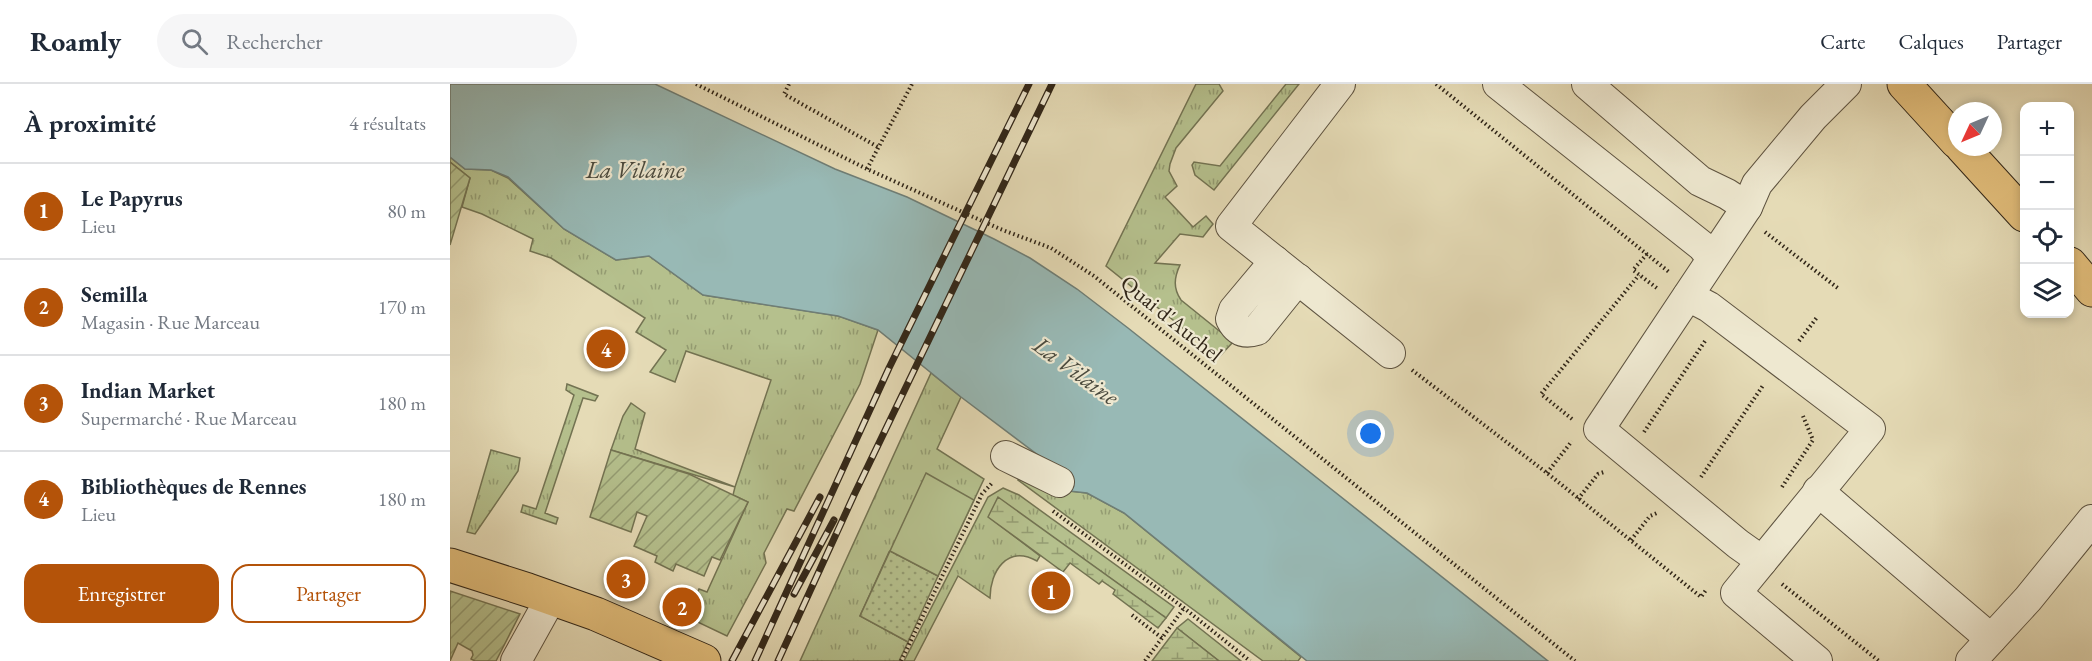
<!DOCTYPE html>
<html lang="fr">
<head>
<meta charset="utf-8">
<style>
	body { margin:0; font-family:"EB Garamond",serif; background:#f6f6f7; color:#1f2937 }
	.controls { position:absolute; right:18px; top:18px; display:grid; overflow:hidden; border-radius:12px; box-shadow:0 3px 9px #0003 }
	.controls button { width:54px; height:54px; display:grid; place-items:center; padding:0; border:0; border-bottom:2px solid #e0e1e3; background:#fff; color:#1f2937; font:30px sans-serif }
	.compass { position:absolute; left:1498px; top:18px; width:54px; height:54px; border-radius:50%; background:#fff; box-shadow:0 3px 9px #0003; rotate:226deg }
	.you { position:absolute; left:921px; top:350px; width:21px; height:21px; margin:-15px; border:4px solid #fff; border-radius:50%; background:#1a73e8; box-shadow:0 0 0 9px #1a73e833 }
	.badge { display:grid; place-items:center; width:39px; height:39px; border-radius:50%; background:#b45309; color:#fff; font-size:20px; font-weight:700 }
	.pin { position:absolute; translate:-50% -50%; border:3px solid #fff; box-shadow:0 2px 6px #0006 }
	.list { margin:0; padding:0; list-style:none }
	h2 { display:flex; justify-content:space-between; align-items:center; height:78px; margin:0; padding:0 24px; font-size:26px }
	h2 small { font-size:20px; font-weight:400; color:#747a83 }
	.list li { display:grid; grid-template-columns:39px 1fr auto; gap:18px; align-items:center; box-sizing:border-box; height:96px; padding:0 24px; border-top:2px solid #e0e1e3 }
	.list b { display:block; font-size:22px; white-space:nowrap }
	.list p { margin:0; font-size:20px; white-space:nowrap; color:#747a83 }
	.list em { font-size:20px; font-style:normal; color:#747a83 }
	.actions { display:flex; gap:12px; padding:18px 24px }
	.actions a { flex:1; padding:14px 0; border:2px solid #b45309; border-radius:18px; text-align:center; font-size:21px; color:#b45309 }
	.actions .main { background:#b45309; color:#fff }
	.icon { flex:none; width:33px; height:33px; fill:none; stroke:currentColor; stroke-width:2; stroke-linecap:round; stroke-linejoin:round }
	.map { position:relative; flex:none; width:1642px; height:577px; overflow:hidden }
	header { display:flex; align-items:center; gap:36px; box-sizing:border-box; height:84px; padding:0 30px; background:#fff; border-bottom:2px solid #e0e1e3 }
	header strong { font-size:28px }
	nav { display:flex; gap:33px; margin-inline-start:auto; font-size:21px }
	.search { width:420px; height:54px; background:#f6f6f7; display:flex; align-items:center; gap:15px; box-sizing:border-box; padding:0 21px; border-radius:33px; color:#747a83; font-size:22px }
	main { display:flex }
	aside { flex:1; background:#fff }
	.map>svg:first-child { display:block }
	.grass { fill:url(#grass-tufts); stroke:#737352; stroke-width:1.5 }
	.wetland { fill:url(#wetland-marsh); stroke:#737352; stroke-width:1.5 }
	.park { fill:url(#park-dots); stroke:#737352; stroke-width:1.5 }
	.garden { fill:url(#garden-furrows); stroke:#737352; stroke-width:1.5 }
	.pitch { fill:#b5c08d; stroke:#737352; stroke-width:1.5 }
	.water { fill:#98b9b5; stroke:#6f7e76; stroke-width:1.5 }
	.lines { fill:none; stroke-linecap:round; stroke-linejoin:round }
	.minor-casing { stroke:#5e5340; stroke-width:32 }
	.major-casing { stroke:#312618; stroke-width:35 }
	.path { stroke:#312618; stroke-width:4; stroke-dasharray:1.5 3; stroke-linecap:butt }
	.minor { stroke:#eee8d0; stroke-width:30 }
	.major { stroke:#e2be7b; stroke-width:33 }
	.rail-casing { stroke:#312618; stroke-width:7 }
	.rail { stroke:#eee8d0; stroke-width:4.5; stroke-dasharray:14; stroke-linecap:butt }
	.labels { text-anchor:middle; stroke-width:4.5; stroke-linejoin:round; paint-order:stroke }
	.street-label { font-size:22px; fill:#312618; stroke:#eee8d0 }
	.water-label { font-size:24px; font-style:italic; fill:#4b4b3f; stroke:#eee8d0 }
</style>
</head>
<body>
<header>
<strong>Roamly</strong>
<div class="search"><svg class="icon" aria-label="search" viewBox="0 0 24 24"><circle cx="10" cy="10" r="6"/><path d="M15 15l6 6"/></svg>Rechercher</div>
<nav><a>Carte</a><a>Calques</a><a>Partager</a></nav>
</header>
<main>
<aside>
<h2>À proximité<small>4 résultats</small></h2>
<ul class="list">
<li><span class="badge">1</span><div><b>Le Papyrus</b><p>Lieu</p></div><em>80 m</em></li>
<li><span class="badge">2</span><div><b>Semilla</b><p>Magasin · Rue Marceau</p></div><em>170 m</em></li>
<li><span class="badge">3</span><div><b>Indian Market</b><p>Supermarché · Rue Marceau</p></div><em>180 m</em></li>
<li><span class="badge">4</span><div><b>Bibliothèques de Rennes</b><p>Lieu</p></div><em>180 m</em></li>
</ul>
<div class="actions"><a class="main">Enregistrer</a><a>Partager</a></div>
</aside>
<div class="map">
<svg width="1642" height="577" viewBox="0 0 1642 577">
	<defs>
		<pattern id="grass-tufts" width="24" height="20" patternUnits="userSpaceOnUse" patternTransform="scale(1.5)"><rect width="24" height="20" fill="#b5c08d"/><path d="M3 7l-1-3M5 7V3M7 7l1-3M15 17l-1-3M17 17v-4M19 17l1-3" fill="none" stroke="#949c72"/></pattern>
		<pattern id="wetland-marsh" width="20" height="14" patternUnits="userSpaceOnUse" patternTransform="scale(1.5)"><rect width="20" height="14" fill="#b5c08d"/><path d="M1 5h8M5 5V1M11 12h8M15 12V8" fill="none" stroke="#949c72"/></pattern>
		<pattern id="park-dots" width="8" height="8" patternUnits="userSpaceOnUse" patternTransform="scale(1.5)"><rect width="8" height="8" fill="#b5c08d"/><path d="M2 2h.1M6 6h.1" fill="none" stroke="#949c72" stroke-width="1.8" stroke-linecap="round"/></pattern>
		<pattern id="garden-furrows" width="10" height="10" patternUnits="userSpaceOnUse" patternTransform="scale(1.5)"><rect width="10" height="10" fill="#b5c08d"/><path d="M-1 1l2-2M0 10L10 0M9 11l2-2" fill="none" stroke="#949c72"/></pattern>
	</defs>
	<rect width="100%" height="100%" fill="#e5dbb6"/>
	<filter id="stains"><feTurbulence type="fractalNoise" baseFrequency=".00333" numOctaves="4"/><feColorMatrix values="0 0 0 0 .2 0 0 0 0 .09 0 0 0 0 .02 0 0 0 .5 -.17"/></filter>
	<radialGradient id="worn" r=".72"><stop offset=".6" stop-color="#630" stop-opacity="0"/><stop offset="1" stop-color="#630" stop-opacity=".3"/></radialGradient>
	<g class="grass">
		<path d="M746,0H769L773,7L726,64L720,80L719,87L727,102L715,113L743,143L756,132L763,140L753,153L730,150L705,179L730,181C724,194 723,204 731,216L783,258L769,273L656,182Z"/>
		<polygon points="836,0 849,0 764,106 745,91 742,81 744,78 770,82"/>
		<polygon points="0,73 15,85 41,86 58,94 114,145 166,176 199,172 253,211 389,232 428,246 410,300 344,427 337,425 314,469 316,479 277,552 237,533 249,505 257,508 298,418 283,411 285,403 161,366 173,332 181,319 195,329 185,365 285,403 321,296 236,267 225,298 200,288 216,266 186,248 195,234 101,174 80,167 83,155 32,130 12,123 20,94 0,78"/>
		<polygon points="481,289 511,313 487,365 534,395 488,492 439,468 410,532 458,558 449,577 350,577"/>
		<polygon points="117,300 148,312 145,317 133,314 95,429 108,434 106,440 71,428 73,421 86,425 124,311 116,306"/>
		<polygon points="41,366 70,374 68,387 25,450 17,448"/>
		<polygon points="570,393 610,406 637,409 674,429 851,573 848,577 813,577 568,396"/>
		<path d="M553,404L569,411L724,523L716,534L548,414L539,433L590,472L587,477C557,460 540,488 540,514L508,492L464,577H454L538,413Z"/>
		<polygon points="738,535 791,577 769,577 727,544"/>
	</g>
	<g class="wetland">
		<polygon points="548,413 716,534 708,544 663,510 665,506 652,497 649,500 620,479 613,488 538,433"/>
		<polygon points="727,544 769,577 702,577"/>
	</g>
	<polygon class="park" points="440,467 488,492 458,558 410,532"/>
	<g class="garden">
		<polygon points="0,78 20,94 0,161"/>
		<polygon points="161,366 239,390 298,418 270,476 262,473 254,492 226,480 223,487 205,478 207,472 184,462 197,432 187,428 181,448 140,433"/>
		<polygon points="0,507 70,530 46,577 25,577 21,575 23,571 22,567 8,559 0,577"/>
	</g>
	<polygon class="pitch" points="476,389 524,416 488,492 440,467"/>
	<polygon class="water" points="0,0 205,0 385,85 457,113 544,155 580,174 627,205 678,244 1098,577 857,577 674,429 637,409 610,406 617,393 511,313 428,246 388,232 253,211 199,172 166,176 114,145 58,93 41,86 15,85 0,73"/>
	<g class="lines">
		<defs>
			<g id="minor">
				<polyline points="890,0 781,142 940,269"/>
				<polyline points="1048,0 1252,162 1262,174"/>
				<polyline points="1137,0 1250,97 1277,110 1297,123"/>
				<path d="M825,177L784,226L781,235C787,247 794,250 807,246L848,195"/>
				<polyline points="1238,212 1259,223 1420,345 1286,509 1367,577"/>
				<polyline points="556,372 609,398"/>
				<polyline points="1368,407 1541,555"/>
				<polyline points="1312,477 1288,460 1149,345 1297,123 1307,100 1363,33 1396,0"/>
				<polyline points="66,577 101,514"/>
				<polyline points="1521,577 1578,515 1642,436"/>
			</g>
			<g id="major">
				<polyline points="1454,0 1507,58"/>
				<polyline points="1512,63 1574,131"/>
				<polyline points="1620,180 1642,206"/>
				<polyline points="0,481 78,506 146,530 254,577"/>
			</g>
		</defs>
		<use href="#minor" class="minor-casing"/>
		<use href="#major" class="major-casing"/>
		<g class="path">
			<polyline points="246,0 417,85 550,145 601,164 644,192 1125,577"/>
			<polyline points="339,0 334,10 428,63"/>
			<polyline points="986,0 1219,188"/>
			<polyline points="417,85 462,0"/>
			<polyline points="1315,148 1389,205"/>
			<polyline points="1197,170 1183,186 1208,205"/>
			<polyline points="1349,257 1368,232"/>
			<polyline points="962,286 1097,389 1251,513 1256,506"/>
			<polyline points="1122,335 1091,310 1189,191"/>
			<polyline points="1194,348 1255,257"/>
			<polyline points="1097,389 1122,357"/>
			<polyline points="1251,393 1314,300"/>
			<polyline points="1332,403 1363,356 1353,332"/>
			<polyline points="1128,415 1148,390 1154,388"/>
			<polyline points="603,427 734,524 800,577"/>
			<polyline points="1181,456 1200,432 1207,429"/>
			<polyline points="1332,500 1429,577"/>
			<polyline points="682,531 712,554 734,524"/>
			<polyline points="451,577 532,410 543,398"/>
			<polyline points="695,577 712,554"/>
		</g>
		<use href="#minor" class="minor"/>
		<use href="#major" class="major"/>
		<defs>
			<g id="rail">
				<polyline points="344,510 384,436"/>
				<polyline points="282,577 370,413"/>
				<polyline points="305,577 439,284 579,0"/>
				<polyline points="328,577 404,411 602,0"/>
			</g>
		</defs>
		<use href="#rail" class="rail-casing"/>
		<use href="#rail" class="rail"/>
	</g>
	<g class="labels">
		<g class="street-label">
			<text transform="translate(722 234) rotate(39)" y="8">Quai d'Auchel</text>
		</g>
		<g class="water-label">
			<text x="185" y="94">La Vilaine</text>
			<text transform="translate(626 287) rotate(36)" y="8">La Vilaine</text>
		</g>
	</g>
	<rect width="100%" height="100%" filter="url(#stains)"/>
	<rect width="100%" height="100%" fill="url(#worn)"/>
</svg>
<div class="controls">
<button>+</button>
<button>−</button>
<button><svg class="icon" aria-label="locate" viewBox="0 0 24 24"><circle cx="12" cy="12" r="6"/><path d="M12 2v4M12 18v4M2 12h4M18 12h4"/></svg></button>
<button><svg class="icon" aria-label="layers" viewBox="0 0 24 24"><path d="M12 4l9 5-9 5-9-5zM3 14l9 5 9-5"/></svg></button>
</div>
<svg class="compass" viewBox="-18 -18 36 36"><path d="M0-13l5 13h-10z" fill="#e53935"/><path d="M0 13l5-13h-10z" fill="#747a83"/></svg>
<div class="you"></div>
<div class="pin badge" style="left:601px;top:507px">1</div>
<div class="pin badge" style="left:232px;top:523px">2</div>
<div class="pin badge" style="left:176px;top:495px">3</div>
<div class="pin badge" style="left:156px;top:265px">4</div>
</div>
</main>
</body>
</html>
